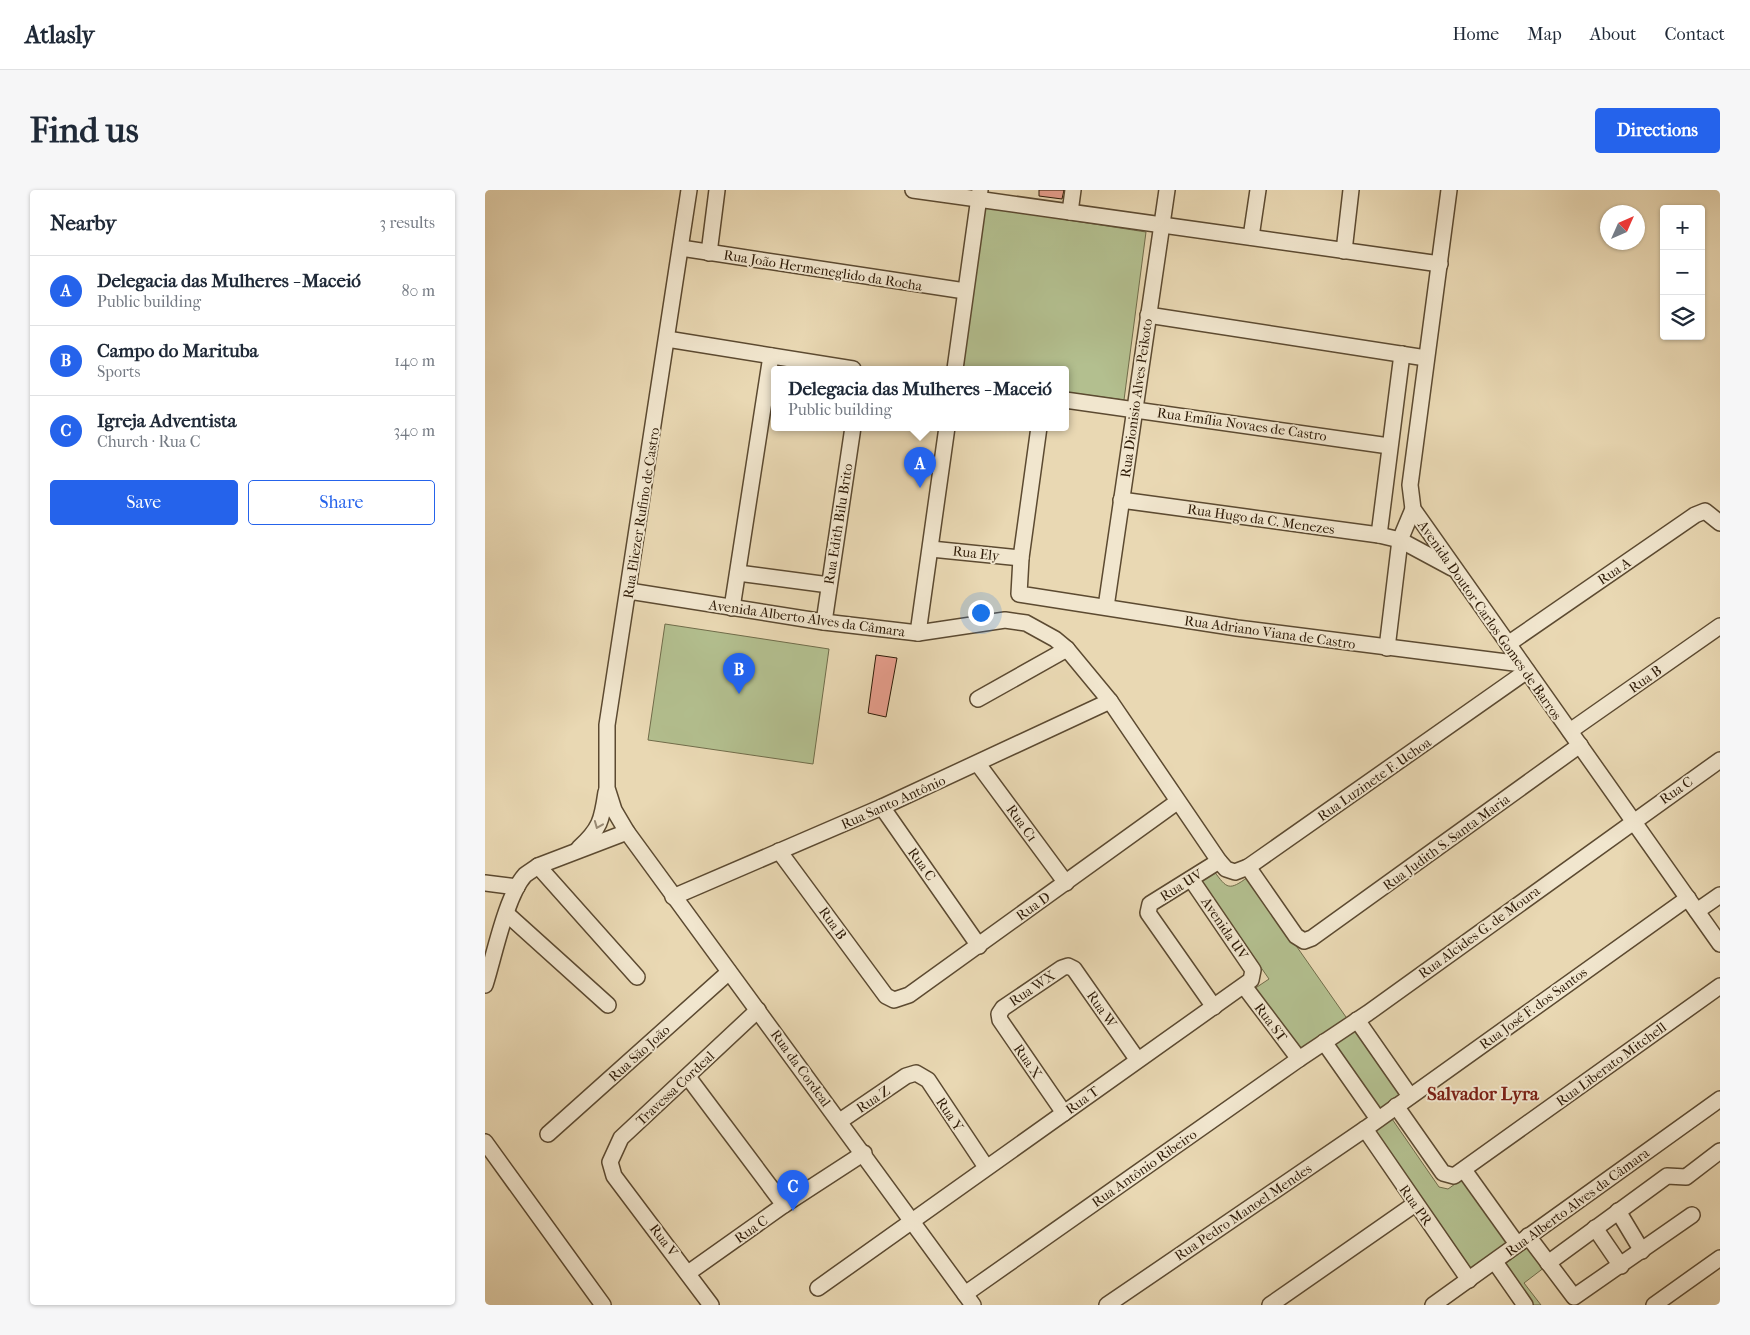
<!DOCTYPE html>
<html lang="en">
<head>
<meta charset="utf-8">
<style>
	body { margin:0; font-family:"IM FELL French Canon",serif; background:#f6f6f7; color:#1f2937 }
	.controls { position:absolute; right:15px; top:15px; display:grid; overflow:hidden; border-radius:5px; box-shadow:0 1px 4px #0004 }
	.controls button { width:45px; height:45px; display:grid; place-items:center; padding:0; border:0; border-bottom:1px solid #e0e1e3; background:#fff; color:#1f2937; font:25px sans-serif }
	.compass { position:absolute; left:1115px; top:15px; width:45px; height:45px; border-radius:50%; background:#fff; box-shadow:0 1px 4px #0004; rotate:45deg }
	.you { position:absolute; left:495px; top:422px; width:18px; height:18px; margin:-12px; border:4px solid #fff; border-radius:50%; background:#1a73e8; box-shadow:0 0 0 8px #1a73e833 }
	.badge { display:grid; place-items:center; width:32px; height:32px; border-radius:50%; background:#2563eb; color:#fff; font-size:16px; font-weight:700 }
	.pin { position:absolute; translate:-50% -41px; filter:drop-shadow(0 1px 2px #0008) }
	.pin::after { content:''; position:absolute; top:26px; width:18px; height:15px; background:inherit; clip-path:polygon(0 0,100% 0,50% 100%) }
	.popup { position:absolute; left:286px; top:176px; width:298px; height:65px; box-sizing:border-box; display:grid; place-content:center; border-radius:5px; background:#fff; filter:drop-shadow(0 1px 4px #0005); font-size:16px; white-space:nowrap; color:#747a83 }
	.popup b { font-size:19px; color:#1f2937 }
	.popup::after { content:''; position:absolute; left:50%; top:100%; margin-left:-10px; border:10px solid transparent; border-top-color:#fff }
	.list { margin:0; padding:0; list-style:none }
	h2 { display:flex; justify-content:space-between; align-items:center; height:65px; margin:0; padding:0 20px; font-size:21px }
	h2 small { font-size:16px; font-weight:400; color:#747a83 }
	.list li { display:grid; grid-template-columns:32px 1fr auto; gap:15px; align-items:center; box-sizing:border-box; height:70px; padding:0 20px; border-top:1px solid #e0e1e3 }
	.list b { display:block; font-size:19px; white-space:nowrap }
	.list p { margin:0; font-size:16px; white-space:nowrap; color:#747a83 }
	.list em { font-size:16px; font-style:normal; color:#747a83 }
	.actions { display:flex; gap:10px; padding:15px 20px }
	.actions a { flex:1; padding:11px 0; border:1px solid #2563eb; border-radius:5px; text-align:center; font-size:18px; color:#2563eb }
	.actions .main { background:#2563eb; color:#fff }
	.icon { flex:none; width:28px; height:28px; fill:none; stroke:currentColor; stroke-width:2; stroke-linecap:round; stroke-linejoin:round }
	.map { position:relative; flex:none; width:1235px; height:1115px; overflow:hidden; border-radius:5px }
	header { display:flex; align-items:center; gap:30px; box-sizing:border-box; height:70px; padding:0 25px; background:#fff; border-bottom:1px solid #e0e1e3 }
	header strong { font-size:24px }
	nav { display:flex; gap:28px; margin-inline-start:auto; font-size:18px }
	.intro { display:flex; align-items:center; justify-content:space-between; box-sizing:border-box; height:120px; padding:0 30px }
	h1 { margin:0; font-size:35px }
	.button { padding:12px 22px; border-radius:5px; background:#2563eb; color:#fff; font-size:18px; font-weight:700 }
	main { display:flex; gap:30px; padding:0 30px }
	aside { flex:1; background:#fff; border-radius:5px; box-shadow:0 1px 4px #0004 }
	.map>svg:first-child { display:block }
	.green { fill:#b3bf8f; stroke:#706c4a }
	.building { fill:#e79e8d; stroke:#2d1a06 }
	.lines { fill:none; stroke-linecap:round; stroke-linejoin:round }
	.minor-casing { stroke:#5c4a31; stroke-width:18 }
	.minor { stroke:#f1e6ce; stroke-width:15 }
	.oneway { stroke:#998a74 }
	.labels { text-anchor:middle; stroke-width:4; stroke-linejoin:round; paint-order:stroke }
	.street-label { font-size:14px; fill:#2d1a06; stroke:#f1e6ce }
	.district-label { font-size:19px; font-weight:bold; fill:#7a1f14; stroke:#f1e6ce }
</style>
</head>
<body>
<header>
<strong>Atlasly</strong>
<nav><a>Home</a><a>Map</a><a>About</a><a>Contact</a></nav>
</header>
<div class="intro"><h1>Find us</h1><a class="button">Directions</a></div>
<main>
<aside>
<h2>Nearby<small>3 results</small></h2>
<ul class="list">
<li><span class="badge">A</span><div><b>Delegacia das Mulheres - Maceió</b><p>Public building</p></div><em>80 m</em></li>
<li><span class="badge">B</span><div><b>Campo do Marituba</b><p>Sports</p></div><em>140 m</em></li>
<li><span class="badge">C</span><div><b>Igreja Adventista</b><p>Church · Rua C</p></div><em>340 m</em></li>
</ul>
<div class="actions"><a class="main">Save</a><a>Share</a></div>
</aside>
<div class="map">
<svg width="1235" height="1115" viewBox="0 0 1235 1115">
	<rect width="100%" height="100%" fill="#e9d8b3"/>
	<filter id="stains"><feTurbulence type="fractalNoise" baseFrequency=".004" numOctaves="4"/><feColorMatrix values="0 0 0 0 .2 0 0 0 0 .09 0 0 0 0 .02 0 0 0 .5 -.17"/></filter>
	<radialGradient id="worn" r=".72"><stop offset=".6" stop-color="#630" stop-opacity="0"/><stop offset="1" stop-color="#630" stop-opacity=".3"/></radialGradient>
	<g class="green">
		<polygon points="499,17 661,42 639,210 580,202 580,179 478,179"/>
		<polygon points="180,434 344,459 328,574 163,550"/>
		<path d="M729,681C742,699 744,701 763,687L917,907L892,924L839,848L814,866L766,801L784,789L715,690Z"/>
		<polygon points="905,926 954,997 963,999 980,987 1028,1057 985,1086 884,941"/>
		<polygon points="1045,1056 1060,1077 1039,1093 1056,1115 1045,1115 1017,1076"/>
	</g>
	<g class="building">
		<polygon points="554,0 579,0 577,9 554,6"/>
		<polygon points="391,465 412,468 401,527 383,523"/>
	</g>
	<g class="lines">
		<defs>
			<g id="minor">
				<polyline points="204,0 122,535 122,598 129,620 142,642 488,1115"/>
				<polyline points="428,0 955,74"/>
				<polyline points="964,0 925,295 928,319 1235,754"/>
				<polyline points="585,22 588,0"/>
				<polyline points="766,47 773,0"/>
				<polyline points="196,58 480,101"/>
				<polyline points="859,61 866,0"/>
				<polyline points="224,63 232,0"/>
				<polyline points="663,125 941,168"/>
				<polyline points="182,149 368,179"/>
				<polyline points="470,179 495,0"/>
				<polyline points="580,210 904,256"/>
				<polyline points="554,237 536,368 534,404 752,438 1037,474"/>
				<polyline points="636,310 894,345 915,350 967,378"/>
				<polyline points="894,345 917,164"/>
				<polyline points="446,359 536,368"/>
				<polyline points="253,383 344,395"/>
				<polyline points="144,401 339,432 433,443 520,430 541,433 570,449 582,459 625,511 734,671 741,679 750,682 763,677 1042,481"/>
				<polyline points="621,417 682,0"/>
				<polyline points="247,418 286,166"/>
				<polyline points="339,432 368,237"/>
				<polyline points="433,443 462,237"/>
				<polyline points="1023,454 1210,325 1220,321 1235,333"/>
				<polyline points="902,458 915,350 928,319"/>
				<polyline points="493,509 582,459"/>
				<polyline points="1085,541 1235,436"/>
				<polyline points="493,574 581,693"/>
				<polyline points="397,617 494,756"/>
				<path d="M94,658C115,639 117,630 121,602"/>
				<polyline points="294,661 401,806 409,810 424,805 692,612"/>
				<polyline points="53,676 152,787"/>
				<polyline points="763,677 811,746 819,751 827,748 1095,555"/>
				<polyline points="0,693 32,697"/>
				<polyline points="188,707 397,617 625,511"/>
				<polyline points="1212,721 1235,705"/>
				<polyline points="22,724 123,815"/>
				<path d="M0,795C9,767 21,706 40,685C44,682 49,679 53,676L142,642"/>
				<polyline points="759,796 814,869"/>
				<polyline points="729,817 663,723 665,714 734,671"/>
				<polyline points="872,830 925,906"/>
				<polyline points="839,852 893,929"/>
				<polyline points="203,887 299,1015"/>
				<polyline points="911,916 958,983 969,986 1235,796"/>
				<polyline points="579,923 515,830 514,824 518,818 577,778 583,776 589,779 652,869"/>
				<polyline points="355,931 421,886 431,883 443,890 501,977"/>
				<polyline points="880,939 984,1090"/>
				<polyline points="63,944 244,782"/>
				<polyline points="0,952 118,1115"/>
				<polyline points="979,980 1032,1054"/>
				<polyline points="1133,1021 1157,1061"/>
				<polyline points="1110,1038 1136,1076"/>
				<polyline points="1043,1046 1089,1107 1207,1025"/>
				<polyline points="1010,1072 1040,1115"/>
				<polyline points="1063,1073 1182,986 1201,987 1235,961"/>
				<polyline points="203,1083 299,1015 379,963"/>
				<polyline points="333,1098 766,790 768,780 706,689"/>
				<polyline points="480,1104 814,869 883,823 1235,570"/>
				<polyline points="226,1115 129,986 125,972 136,948 273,820"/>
				<polyline points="622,1115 880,939 1203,708"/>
				<polyline points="785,1115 930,1014"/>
				<polyline points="948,1115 1235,909"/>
				<polyline points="1169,1115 1235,1068"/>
			</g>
		</defs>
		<use href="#minor" class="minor-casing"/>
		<use href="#minor" class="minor"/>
	</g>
	<defs><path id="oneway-chevron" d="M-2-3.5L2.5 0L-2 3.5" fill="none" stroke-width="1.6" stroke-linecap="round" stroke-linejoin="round" transform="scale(1.25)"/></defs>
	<use class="oneway" href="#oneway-chevron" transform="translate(113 635) rotate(112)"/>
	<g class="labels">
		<g class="street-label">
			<text transform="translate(338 80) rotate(9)" y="5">Rua João Hermeneglido da Rocha</text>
			<text transform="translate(651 208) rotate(-82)" y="5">Rua Dionisio Alves Peikoto</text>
			<text transform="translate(757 234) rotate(8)" y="5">Rua Emília Novaes de Castro</text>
			<text transform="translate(156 323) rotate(-81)" y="5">Rua Eliezer Rufino de Castro</text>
			<text transform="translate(776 329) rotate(8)" y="5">Rua Hugo da C. Menezes</text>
			<text transform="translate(353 334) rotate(-81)" y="5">Rua Edith Bilu Brito</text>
			<text transform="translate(491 363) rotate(6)" y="5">Rua Ely</text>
			<text transform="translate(1129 381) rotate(-34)" y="5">Rua A</text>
			<text transform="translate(322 428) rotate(8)" y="5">Avenida Alberto Alves da Câmara</text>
			<text transform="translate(1005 430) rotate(55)" y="5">Avenida Doutor Carlos Gomes de Barros</text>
			<text transform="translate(785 442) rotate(8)" y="5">Rua Adriano Viana de Castro</text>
			<text transform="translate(1160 489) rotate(-35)" y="5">Rua B</text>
			<text transform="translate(889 589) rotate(-35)" y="5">Rua Luzinete F. Uchoa</text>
			<text transform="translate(1191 600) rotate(-35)" y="5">Rua C</text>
			<text transform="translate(408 612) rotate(-24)" y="5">Rua Santo Antônio</text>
			<text transform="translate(537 633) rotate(54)" y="5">Rua C1</text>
			<text transform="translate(961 652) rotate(-36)" y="5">Rua Judith S. Santa Maria</text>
			<text transform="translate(437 674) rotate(54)" y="5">Rua C</text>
			<text transform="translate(696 695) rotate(-32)" y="5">Rua UV</text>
			<text transform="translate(548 716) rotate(-36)" y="5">Rua D</text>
			<text transform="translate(348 733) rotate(54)" y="5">Rua B</text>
			<text transform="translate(740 738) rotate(56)" y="5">Avenida UV</text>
			<text transform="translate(994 742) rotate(-36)" y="5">Rua Alcides G. de Moura</text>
			<text transform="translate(547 798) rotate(-34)" y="5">Rua WX</text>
			<text transform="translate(1048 818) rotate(-36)" y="5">Rua José F. dos Santos</text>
			<text transform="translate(617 819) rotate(55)" y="5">Rua W</text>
			<text transform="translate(786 832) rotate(53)" y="5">Rua ST</text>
			<text transform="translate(154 863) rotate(-42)" y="5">Rua São João</text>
			<text transform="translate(543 871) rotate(55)" y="5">Rua X</text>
			<text transform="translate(1126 874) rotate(-36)" y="5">Rua Liberato Mitchell</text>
			<text transform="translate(316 878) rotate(54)" y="5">Rua da Cordeal</text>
			<text transform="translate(190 898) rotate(-43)" y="5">Travessa Cordeal</text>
			<text transform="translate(388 909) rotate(-34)" y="5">Rua Z</text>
			<text transform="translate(597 910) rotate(-36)" y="5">Rua T</text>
			<text transform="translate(465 924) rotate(56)" y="5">Rua Y</text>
			<text transform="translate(659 978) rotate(-35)" y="5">Rua Antônio Ribeiro</text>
			<text transform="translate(1092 1012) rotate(-36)" y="5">Rua Alberto Alves da Câmara</text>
			<text transform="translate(931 1015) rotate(55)" y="5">Rua PR</text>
			<text transform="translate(758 1022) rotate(-34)" y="5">Rua Pedro Manoel Mendes</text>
			<text transform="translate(266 1039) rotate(-35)" y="5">Rua C</text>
			<text transform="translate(179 1050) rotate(53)" y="5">Rua V</text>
		</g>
		<g class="district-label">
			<text x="998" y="910">Salvador Lyra</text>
		</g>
	</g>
	<rect width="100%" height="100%" filter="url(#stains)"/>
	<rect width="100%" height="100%" fill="url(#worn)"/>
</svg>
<div class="controls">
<button>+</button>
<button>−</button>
<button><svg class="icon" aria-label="layers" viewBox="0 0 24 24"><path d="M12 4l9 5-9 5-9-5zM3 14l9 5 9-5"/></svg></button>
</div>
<svg class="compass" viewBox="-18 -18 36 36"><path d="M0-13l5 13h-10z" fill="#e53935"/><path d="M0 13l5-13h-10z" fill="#747a83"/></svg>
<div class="you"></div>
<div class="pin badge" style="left:435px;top:298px">A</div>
<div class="popup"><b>Delegacia das Mulheres - Maceió</b>Public building</div>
<div class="pin badge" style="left:254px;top:504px">B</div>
<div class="pin badge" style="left:308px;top:1021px">C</div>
</div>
</main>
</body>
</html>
